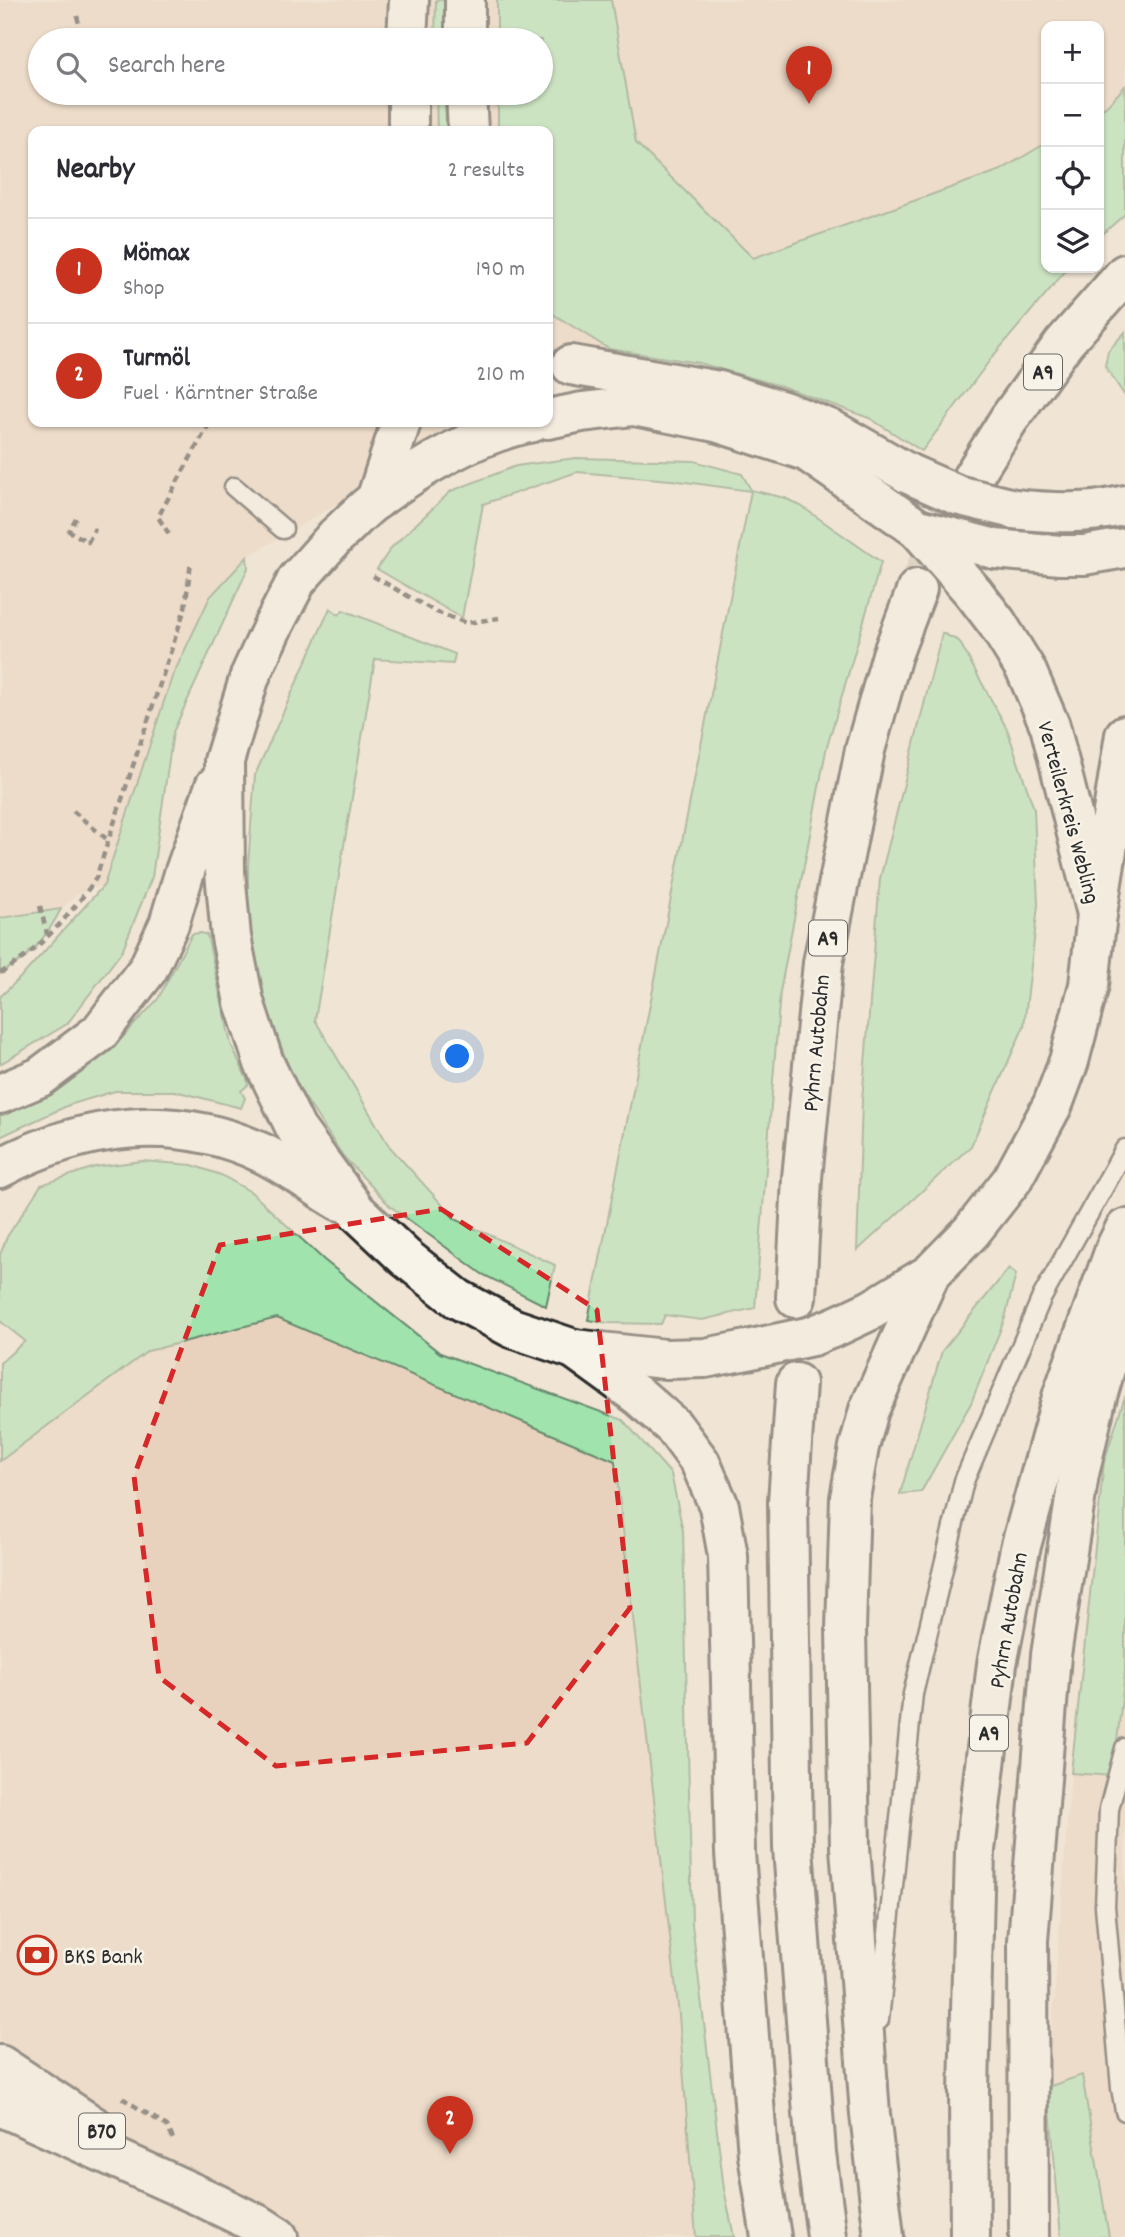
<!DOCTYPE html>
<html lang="en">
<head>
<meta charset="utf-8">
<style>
	body { margin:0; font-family:Dekko,sans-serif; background:#f7f7f7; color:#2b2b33 }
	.controls { position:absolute; right:21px; top:21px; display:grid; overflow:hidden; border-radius:14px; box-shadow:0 2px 5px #0004 }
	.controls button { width:63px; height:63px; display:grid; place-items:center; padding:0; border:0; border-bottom:2px solid #e1e1e2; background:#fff; color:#2b2b33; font:35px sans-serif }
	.you { position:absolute; left:458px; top:1057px; width:24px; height:24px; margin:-18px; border:5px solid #fff; border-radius:50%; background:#1a73e8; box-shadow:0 0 0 10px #1a73e833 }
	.badge { display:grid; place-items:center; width:46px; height:46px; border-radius:50%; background:#c8321e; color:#fff; font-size:23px; font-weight:700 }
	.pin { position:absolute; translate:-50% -58px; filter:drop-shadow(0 2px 4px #0008) }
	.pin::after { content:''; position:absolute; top:37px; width:24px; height:21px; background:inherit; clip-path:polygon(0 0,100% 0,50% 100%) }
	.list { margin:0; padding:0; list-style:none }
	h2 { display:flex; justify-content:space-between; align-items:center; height:91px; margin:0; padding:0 28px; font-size:30px }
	h2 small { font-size:23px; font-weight:400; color:#7c7c81 }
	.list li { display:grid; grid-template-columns:46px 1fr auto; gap:21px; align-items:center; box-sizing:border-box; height:105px; padding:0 28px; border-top:2px solid #e1e1e2 }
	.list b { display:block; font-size:26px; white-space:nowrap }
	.list p { margin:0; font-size:23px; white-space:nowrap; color:#7c7c81 }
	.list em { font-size:23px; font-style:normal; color:#7c7c81 }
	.icon { flex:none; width:38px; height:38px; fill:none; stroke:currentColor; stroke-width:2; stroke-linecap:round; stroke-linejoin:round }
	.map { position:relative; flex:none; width:1125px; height:2237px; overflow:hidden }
	.search { position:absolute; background:#fff; box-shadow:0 2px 5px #0004; left:28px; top:28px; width:525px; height:77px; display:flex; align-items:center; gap:18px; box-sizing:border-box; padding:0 24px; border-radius:38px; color:#7c7c81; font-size:26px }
	.panel { position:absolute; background:#fff; box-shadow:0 2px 5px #0004; left:28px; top:126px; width:525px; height:301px; border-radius:14px }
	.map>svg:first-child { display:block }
	.built { fill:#e8d2bd; fill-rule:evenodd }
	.green { fill:#a0e3ad; stroke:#66876c; stroke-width:2 }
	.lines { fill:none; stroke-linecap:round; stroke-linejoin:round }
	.highway-tunnel { stroke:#c9bfb2; stroke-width:38; stroke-dasharray:38 19; stroke-linecap:butt }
	.lane-casing { stroke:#2b2b2b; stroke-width:23 }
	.primary-casing { stroke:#2b2b2b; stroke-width:44 }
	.highway-casing { stroke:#2b2b2b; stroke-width:44 }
	.path { stroke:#2b2b2b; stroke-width:4.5; stroke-dasharray:7 5; stroke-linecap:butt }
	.lane { stroke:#f7f3e8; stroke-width:18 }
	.primary { stroke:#f7f3e8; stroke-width:38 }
	.highway { stroke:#f7f3e8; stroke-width:38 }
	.primary-bridge-casing { stroke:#2b2b2b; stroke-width:44; stroke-linecap:butt }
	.highway-bridge-casing { stroke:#2b2b2b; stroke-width:44; stroke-linecap:butt }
	.primary-bridge { stroke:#f7f3e8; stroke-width:38 }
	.highway-bridge { stroke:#f7f3e8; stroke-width:38 }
	.marked { fill:none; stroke:#d62828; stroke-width:5; stroke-dasharray:14 9; stroke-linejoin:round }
	.labels { text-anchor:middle; stroke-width:5; stroke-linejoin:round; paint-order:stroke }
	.shield { fill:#f7f3e8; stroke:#686764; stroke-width:2 }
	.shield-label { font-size:21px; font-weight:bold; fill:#2b2b2b }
	.street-label { font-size:23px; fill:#2b2b2b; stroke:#f7f3e8 }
	.poi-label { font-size:23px; fill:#2b2b2b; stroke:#f7f3e8; text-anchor:start }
</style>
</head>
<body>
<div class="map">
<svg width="1125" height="2237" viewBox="0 0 1125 2237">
	<rect width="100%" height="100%" fill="#f0e4d4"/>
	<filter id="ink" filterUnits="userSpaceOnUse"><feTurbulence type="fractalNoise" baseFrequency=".0143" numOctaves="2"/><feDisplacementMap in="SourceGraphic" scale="14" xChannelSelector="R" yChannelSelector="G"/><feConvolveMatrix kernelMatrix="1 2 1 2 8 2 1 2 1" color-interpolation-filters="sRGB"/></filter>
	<g filter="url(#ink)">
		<g class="built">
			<path d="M0,0H1125V86L1107,107L1099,111V26H1046V143L1002,170L753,258L548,379V131H33V422H475L247,557L210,597L172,677L104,885L77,894L61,909L0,918ZM40,40H541V93H40Z"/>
			<polygon points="277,1317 616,1461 679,2015 696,2237 278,2237 0,2068 0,1461 148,1351"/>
			<polygon points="1125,1672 1125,2237 1061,2237 1048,2087 1071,1773 1113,1776"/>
		</g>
		<g class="green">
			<polygon points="436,0 446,0 446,40 435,40"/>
			<polygon points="497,0 611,0 636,143 753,258 1001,170 1046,143 1046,268 1068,268 993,356 922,451 869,418 784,387 699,363 609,349 553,314 548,306 548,131 498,131 498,93 541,93 541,40 497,40"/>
			<polygon points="1125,86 1125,214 1099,237 1099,111 1107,106"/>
			<polygon points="436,93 445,93 446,131 437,131"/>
			<polygon points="1125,332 1125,396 1105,366 1108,351"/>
			<polygon points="576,458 694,461 742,474 751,490 785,498 801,506 881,562 826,750 780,992 755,1308 702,1320 665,1315 661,1324 608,1323 588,1320 751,491 671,480 577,472 483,504 462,618 377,569 392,547 451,491 516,466"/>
			<polygon points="247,557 248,568 173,732 152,877 122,951 67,1024 0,1064 0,997 24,974 104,885 172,677 210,597"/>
			<polygon points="330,608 339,615 343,610 455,654 453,664 375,659 315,1020 389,1146 455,1219 555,1265 546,1306 482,1274 390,1206 343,1156 294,1081 266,1006 248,929 248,865 255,775"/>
			<polygon points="942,633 959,641 1007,729 1034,809 1038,905 1024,1026 971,1146 857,1251 862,1101 880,879"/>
			<path d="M61,909C46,938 30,958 0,973V918Z"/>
			<polygon points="201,933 207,935 231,1044 249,1084 241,1091 245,1098 241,1108 175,1091 115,1091 69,1105 0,1137 0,1115 71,1078 111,1050 158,999 192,934"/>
			<polygon points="142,1161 192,1165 221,1175 251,1192 324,1260 440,1353 623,1420 671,1474 683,1531 692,1924 724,2189 734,2237 696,2237 679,2015 615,1461 277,1318 148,1351 0,1461 0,1363 25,1341 0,1321 0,1255 7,1237 41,1185 95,1167"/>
			<polygon points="1009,1268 1016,1274 1005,1318 971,1403 921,1492 900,1494 942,1351"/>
			<polygon points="1125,1396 1125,1672 1113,1776 1071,1773 1104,1462"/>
			<polygon points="1082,2075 1109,2237 1061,2237 1048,2087"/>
		</g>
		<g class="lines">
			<polyline class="highway-tunnel" points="917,589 939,537 972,478"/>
			<defs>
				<g id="lane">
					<polyline points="234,487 283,529"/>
					<polyline points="1125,1748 1109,1809 1105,1906 1121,2088 1125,2111"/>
					<polyline points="879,2020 913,1694 964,1481 1042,1297 1125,1149"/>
				</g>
				<g id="primary">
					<polyline points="465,0 465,40"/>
					<polyline points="407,40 409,0"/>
					<polyline points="408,93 408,131"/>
					<polyline points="466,93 468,131"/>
					<polyline points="571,365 719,391 786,412 832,430 909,474"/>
					<polyline points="548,419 582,412 634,406 716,422 806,451 918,529"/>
					<polyline points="376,500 401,422"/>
					<path d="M1014,509C1052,513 1088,515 1125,505"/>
					<path d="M336,536C350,524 362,509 377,499C423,465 477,433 533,422"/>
					<polyline points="297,580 272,628 250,676 224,761 225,872 231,937 244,1002 264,1063 296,1129 356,1211 406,1258 458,1299 512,1328 574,1349 665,1359 705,1358 747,1350"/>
					<polyline points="0,1094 40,1077 99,1033 148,969 169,924 184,874 215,786"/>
					<path d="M0,1168C83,1124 175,1112 262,1153C289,1166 314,1186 340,1201"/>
					<polyline points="837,1326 871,1310 930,1274 971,1232 1012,1180 1053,1104 1069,1061 1089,985 1097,914 1050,726 1026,670 997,623 974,593"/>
					<polyline points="0,2065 99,2130"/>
					<polyline points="0,2106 204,2198 261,2226 278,2237"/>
				</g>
				<g id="highway">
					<polyline points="972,478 1009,419 1064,343 1125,274"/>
					<polyline points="995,549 1060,555 1084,555 1125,548"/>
					<polyline points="1097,914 1125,735"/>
					<polyline points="796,1298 802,1178 823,963 865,750 892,655 917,589"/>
					<polyline points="574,1349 640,1397 674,1427 700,1462 719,1506 728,1556 735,1853 758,2155 771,2237"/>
					<polyline points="796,1383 788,1502 793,1848 816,2153 827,2237"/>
					<polyline points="884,2237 870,2114 850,1847 846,1629 850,1498 859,1447 869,1410 930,1274"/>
					<polyline points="970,2237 969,2091 975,1850 997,1664 1020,1549 1063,1394 1116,1247 1125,1229"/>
					<polyline points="1029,2237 1028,1941 1051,1655 1079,1474 1096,1400 1119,1321 1117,1267"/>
				</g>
			</defs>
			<use href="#lane" class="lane-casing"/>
			<use href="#primary" class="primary-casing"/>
			<use href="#highway" class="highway-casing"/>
			<g class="path">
				<polyline points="77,16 83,40"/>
				<polyline points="76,518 69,531 88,542 95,528"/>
				<polyline points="169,534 158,517 210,422"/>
				<polyline points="373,576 434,611 466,623 499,618"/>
				<polyline points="73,811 109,841"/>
				<polyline points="40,906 47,934"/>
				<path d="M0,973C35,955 75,910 96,878L185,608L191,562"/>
				<polyline points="122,2098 167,2126 175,2143"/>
			</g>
			<use href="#lane" class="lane"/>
			<use href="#primary" class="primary"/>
			<use href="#highway" class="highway"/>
			<defs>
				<g id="primary-bridge">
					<polyline points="909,474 957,495 1014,509"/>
					<polyline points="918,529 974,593"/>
					<polyline points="297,580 336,536"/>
					<polyline points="747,1350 812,1336 837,1326"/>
				</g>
				<polyline id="highway-bridge" points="918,529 995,549"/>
			</defs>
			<use href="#primary-bridge" class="primary-bridge-casing"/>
			<use href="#highway-bridge" class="highway-bridge-casing"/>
			<use href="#primary-bridge" class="primary-bridge"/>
			<use href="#highway-bridge" class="highway-bridge"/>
		</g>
	</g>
	<path d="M0 0H1125V2237H0ZM441,1209L597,1310L630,1608L527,1743L276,1766L159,1677L134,1476L220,1245Z" fill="#f0e4d4" fill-opacity=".55" fill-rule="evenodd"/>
	<path class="marked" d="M441,1209L597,1310L630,1608L527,1743L276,1766L159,1677L134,1476L220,1245Z"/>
	<defs>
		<symbol id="bank-ring" viewBox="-11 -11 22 22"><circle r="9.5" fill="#f7f3e8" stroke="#c8321e" stroke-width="1.5"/><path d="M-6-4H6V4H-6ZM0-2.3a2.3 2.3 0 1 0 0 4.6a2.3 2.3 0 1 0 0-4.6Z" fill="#c8321e"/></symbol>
	</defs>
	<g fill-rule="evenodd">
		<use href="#bank-ring" x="15" y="1933" width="44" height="44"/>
	</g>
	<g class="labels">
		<g class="shield">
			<rect x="1024" y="354.5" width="38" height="35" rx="5"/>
			<rect x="809" y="920.5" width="38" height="35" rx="5"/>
			<rect x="970" y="1715.5" width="38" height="35" rx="5"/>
			<rect x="79" y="2113.5" width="46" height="35" rx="5"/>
		</g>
		<g class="shield-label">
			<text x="1043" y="379">A9</text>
			<text x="828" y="945">A9</text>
			<text x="989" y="1740">A9</text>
			<text x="102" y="2138">B70</text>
		</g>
		<g class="street-label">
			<text transform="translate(1070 812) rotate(75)" y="8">Verteilerkreis Webling</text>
			<text transform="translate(815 1043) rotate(-85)" y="8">Pyhrn Autobahn</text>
			<text transform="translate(1007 1620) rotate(-80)" y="8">Pyhrn Autobahn</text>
		</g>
		<g class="poi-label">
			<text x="64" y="1963">BKS Bank</text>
		</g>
	</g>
</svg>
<div class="controls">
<button>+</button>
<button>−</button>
<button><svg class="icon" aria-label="locate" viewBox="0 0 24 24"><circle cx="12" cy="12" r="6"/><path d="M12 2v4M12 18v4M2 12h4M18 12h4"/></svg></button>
<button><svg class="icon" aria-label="layers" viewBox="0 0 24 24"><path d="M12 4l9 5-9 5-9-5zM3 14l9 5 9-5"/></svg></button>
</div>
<div class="you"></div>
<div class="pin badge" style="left:809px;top:104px">1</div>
<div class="pin badge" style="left:450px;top:2154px">2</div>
<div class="search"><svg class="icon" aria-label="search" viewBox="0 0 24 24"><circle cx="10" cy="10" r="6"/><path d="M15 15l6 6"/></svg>Search here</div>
<section class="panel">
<h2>Nearby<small>2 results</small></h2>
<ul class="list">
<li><span class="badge">1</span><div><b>Mömax</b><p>Shop</p></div><em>190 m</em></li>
<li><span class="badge">2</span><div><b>Turmöl</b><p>Fuel · Kärntner Straße</p></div><em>210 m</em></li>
</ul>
</section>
</div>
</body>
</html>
